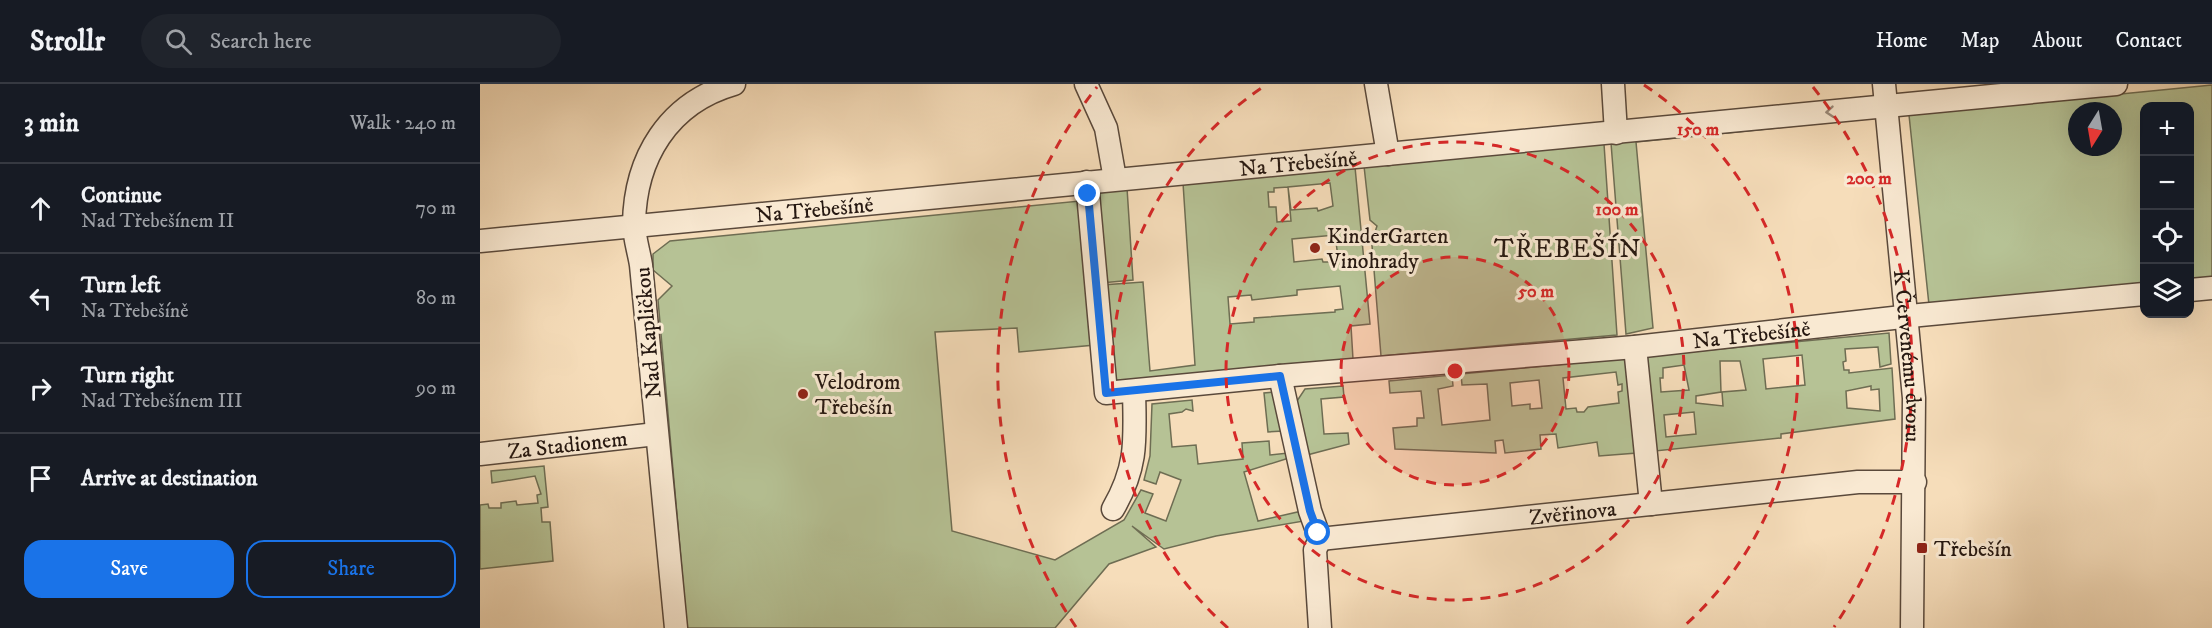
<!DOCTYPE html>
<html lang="en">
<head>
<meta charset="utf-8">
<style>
	body { margin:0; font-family:"IM FELL DW Pica",serif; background:#20242c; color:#f1f3f6 }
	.controls { position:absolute; right:18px; top:18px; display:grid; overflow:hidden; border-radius:12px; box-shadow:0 6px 24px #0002 }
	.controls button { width:54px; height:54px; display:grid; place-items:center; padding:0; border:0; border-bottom:2px solid #363941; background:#171b24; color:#f1f3f6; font:30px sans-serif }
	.compass { position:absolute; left:1588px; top:18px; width:54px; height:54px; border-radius:50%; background:#171b24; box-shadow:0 6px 24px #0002; rotate:191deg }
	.stop { position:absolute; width:18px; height:18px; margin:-14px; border:4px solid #1a73e8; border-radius:50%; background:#fff }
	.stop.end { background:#1a73e8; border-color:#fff; box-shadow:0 2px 6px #0008 }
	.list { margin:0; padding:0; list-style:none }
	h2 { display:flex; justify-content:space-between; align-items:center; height:78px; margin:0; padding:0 24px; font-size:26px }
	h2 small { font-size:20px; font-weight:400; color:#9ea1a6 }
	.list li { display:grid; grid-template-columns:39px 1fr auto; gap:18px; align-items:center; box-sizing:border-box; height:90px; padding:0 24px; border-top:2px solid #363941 }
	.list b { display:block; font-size:22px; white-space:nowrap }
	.list p { margin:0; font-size:20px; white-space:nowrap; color:#9ea1a6 }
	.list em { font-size:20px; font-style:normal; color:#9ea1a6 }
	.actions { display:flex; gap:12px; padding:18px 24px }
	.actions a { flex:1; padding:14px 0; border:2px solid #1a73e8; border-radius:18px; text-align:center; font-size:21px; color:#1a73e8 }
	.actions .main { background:#1a73e8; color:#fff }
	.icon { flex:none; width:33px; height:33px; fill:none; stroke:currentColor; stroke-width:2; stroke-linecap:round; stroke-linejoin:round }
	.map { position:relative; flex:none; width:1732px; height:544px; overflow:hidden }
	header { display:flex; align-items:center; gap:36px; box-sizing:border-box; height:84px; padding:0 30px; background:#171b24; border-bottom:2px solid #363941 }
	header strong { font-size:28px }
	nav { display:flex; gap:33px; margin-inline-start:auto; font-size:21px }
	.search { width:420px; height:54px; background:#20242c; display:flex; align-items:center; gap:15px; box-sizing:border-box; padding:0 21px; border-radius:33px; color:#9ea1a6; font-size:22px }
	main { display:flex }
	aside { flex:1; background:#171b24 }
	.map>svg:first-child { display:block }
	.green { fill:#b6c295; stroke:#6e6d53; stroke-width:1.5; fill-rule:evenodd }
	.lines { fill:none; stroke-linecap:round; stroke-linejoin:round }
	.minor-casing { stroke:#5a493b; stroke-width:25 }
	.minor { stroke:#f9e9d2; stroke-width:22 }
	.oneway { stroke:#9a8b7b }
	.route { stroke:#1a73e8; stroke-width:8 }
	.ring { fill:none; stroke:#d62828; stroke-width:3; stroke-dasharray:10 8 }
	.poi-dot { fill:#8f2418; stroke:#f9e9d2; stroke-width:2 }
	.labels { text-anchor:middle; stroke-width:6; stroke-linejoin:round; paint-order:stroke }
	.street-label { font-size:22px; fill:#261811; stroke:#f9e9d2 }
	.poi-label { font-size:22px; fill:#261811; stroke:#f9e9d2; text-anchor:start }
	.quarter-label { font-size:26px; letter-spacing:1.5px; fill:#261811; stroke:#f9e9d2 }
	.centre { fill:#d62828; stroke:#f9e9d2; stroke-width:3 }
	.ring-label { font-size:18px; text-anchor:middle; font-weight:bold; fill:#d62828; stroke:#f9e9d2; stroke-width:6; stroke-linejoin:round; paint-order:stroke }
</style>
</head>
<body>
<header>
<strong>Strollr</strong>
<div class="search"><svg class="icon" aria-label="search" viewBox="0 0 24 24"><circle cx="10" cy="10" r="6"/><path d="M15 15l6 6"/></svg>Search here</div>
<nav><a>Home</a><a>Map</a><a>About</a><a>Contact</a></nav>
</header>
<main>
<aside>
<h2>3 min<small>Walk · 240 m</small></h2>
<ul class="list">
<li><svg class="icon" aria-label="ahead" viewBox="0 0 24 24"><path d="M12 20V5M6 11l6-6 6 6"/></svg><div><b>Continue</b><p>Nad Třebešínem II</p></div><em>70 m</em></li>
<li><svg class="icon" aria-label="left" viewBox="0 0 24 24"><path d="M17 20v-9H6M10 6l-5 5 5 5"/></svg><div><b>Turn left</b><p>Na Třebešíně</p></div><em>80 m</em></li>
<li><svg class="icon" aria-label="right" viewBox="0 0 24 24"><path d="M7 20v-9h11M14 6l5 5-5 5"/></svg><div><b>Turn right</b><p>Nad Třebešínem III</p></div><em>90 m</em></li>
<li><svg class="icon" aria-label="arrive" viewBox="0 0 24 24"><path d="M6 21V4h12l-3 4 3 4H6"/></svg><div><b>Arrive at destination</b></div></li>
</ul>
<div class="actions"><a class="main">Save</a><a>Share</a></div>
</aside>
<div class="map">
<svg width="1732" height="544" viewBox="0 0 1732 544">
	<rect width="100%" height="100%" fill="#f6ddba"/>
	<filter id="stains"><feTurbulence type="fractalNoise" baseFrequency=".00333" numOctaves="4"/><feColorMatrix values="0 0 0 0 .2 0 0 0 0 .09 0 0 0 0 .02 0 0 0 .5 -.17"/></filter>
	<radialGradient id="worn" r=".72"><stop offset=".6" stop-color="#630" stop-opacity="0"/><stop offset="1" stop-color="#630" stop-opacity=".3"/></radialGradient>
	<g class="green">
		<path d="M1732,1V193L1710,195V22H1664V200L1449,221L1429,31ZM1597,27H1633V63H1597Z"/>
		<polygon points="1387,35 1156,58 1173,244 1146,250 1131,59"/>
		<polygon points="1124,60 1137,251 901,272 891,149 895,148 897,142 890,136 884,82"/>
		<path d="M875,83L890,240L871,242L873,275L633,298L622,201L663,198L670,287L715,281L703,99ZM850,99L853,122L838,127L837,124L811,126L808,103ZM808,103L811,137L797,138L796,123H789L788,108H794V104ZM855,151L858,173L850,174V178H843L842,175L814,178L812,155ZM860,202L863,225L855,226V228L774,234V238L750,240L748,213L771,211L772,216L817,211V206Z"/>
		<polygon points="647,104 653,196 621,199 617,107"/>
		<polygon points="600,117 615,261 539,268 537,244 455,248 472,447 575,476 644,436 661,406 673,410 665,429 686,437 701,396 680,388 676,400 664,396 670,372 672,320 712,316 713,327 706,325 702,328 689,330 692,363 716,361 718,380 763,375 762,359 789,357 790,371 808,369 809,374 764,388 778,437 822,427 824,437 736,452 684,465 652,442 676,463 629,480 575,544 207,544 178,216 192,202 173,186 173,170 190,157"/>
		<path d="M1409,249L1411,280L1400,283L1398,263L1365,265L1366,277L1363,278L1364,286H1369V289L1412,284L1415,335L1301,350V354L1175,367L1166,272ZM1322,271L1325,301L1286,305L1283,275ZM1240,277H1260L1266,306L1242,308L1243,322L1216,319V312L1241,308ZM1204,281L1209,306L1181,308L1180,294H1183V284ZM1391,302V306L1399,305L1400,327L1367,324L1366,307ZM1214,328L1216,350L1186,353L1184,331Z"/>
		<path d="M1148,274L1157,369L1119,372L1117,358L1078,364L1076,350L1060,351L1061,365L1025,369L1023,356L1015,357L1016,369L915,365L913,344L937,342V334H944L941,307L910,309L909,297L972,291L973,302L958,305L962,341L1010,336L1007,300L982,301L981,290ZM1136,288L1138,301L1142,300V307L1138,308L1139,319L1108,323L1104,328H1097L1096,324L1086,325L1083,294ZM1059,296L1062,324L1050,325V320L1032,322L1030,299Z"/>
		<polygon points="863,302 864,313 841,315 844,350 868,349 869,360 827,371 815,320 825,305"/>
		<polygon points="794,308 803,347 788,348 784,309"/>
		<polygon points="64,382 68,423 61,424 62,438 70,438 73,477 0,485 0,421 8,420 9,424 21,424 21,419 36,417 37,421 58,419 57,411 61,410 55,392 12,399 11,387"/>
	</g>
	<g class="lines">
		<defs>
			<g id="minor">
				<polyline points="606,0 626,44 635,95"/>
				<polyline points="896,0 908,70"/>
				<polyline points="1133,0 1136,49"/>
				<path id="s1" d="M1404,0L1434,314L1432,544"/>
				<path id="s2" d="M607,98L626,309L800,292L1155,263L1440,231L1664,210"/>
				<path id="s3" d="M0,157L1636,0"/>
				<polyline points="1710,206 1732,204"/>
				<polyline points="1155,263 1171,420"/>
				<polyline points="800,292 830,427 840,455"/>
				<path id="s4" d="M0,370L176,350"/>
				<path d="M633,425C658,382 655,355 654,307"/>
				<path id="s5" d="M840,455L1378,398H1435"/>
				<polyline points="840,455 835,466 840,544"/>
				<path d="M196,544L161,181C159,168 154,153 154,140C155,74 188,19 254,0"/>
			</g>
		</defs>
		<use href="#minor" class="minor-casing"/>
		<use href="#minor" class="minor"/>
	</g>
	<defs><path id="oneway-chevron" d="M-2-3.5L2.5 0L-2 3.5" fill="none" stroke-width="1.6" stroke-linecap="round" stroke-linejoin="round" transform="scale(1.5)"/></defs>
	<use class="oneway" href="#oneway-chevron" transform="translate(1350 28) rotate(175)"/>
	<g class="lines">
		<polyline class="route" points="608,110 626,309 800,292 830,427 838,449"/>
	</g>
	<circle cx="975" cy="287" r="114" fill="#d62828" fill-opacity=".12"/>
	<g class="ring">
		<circle cx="975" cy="287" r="114"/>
		<circle cx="975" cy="287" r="229"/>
		<path d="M748 544A343 343 0 0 1 786 1M1164 1A343 343 0 0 1 1202 544"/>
		<path d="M596 543A457 457 0 0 1 617 3M1333 3A457 457 0 0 1 1354 543"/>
	</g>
	<g class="poi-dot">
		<circle cx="835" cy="164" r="6"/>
		<circle cx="323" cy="310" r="6"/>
		<rect x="1436" y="458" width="12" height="12" rx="3"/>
	</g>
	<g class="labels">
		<g class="street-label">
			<text dy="8" stroke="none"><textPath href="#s3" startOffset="822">Na Třebešíně</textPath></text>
			<text dy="8" stroke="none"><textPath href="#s3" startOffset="336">Na Třebešíně</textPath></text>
			<text transform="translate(167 249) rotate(-95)" y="8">Nad Kapličkou</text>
			<text dy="8" stroke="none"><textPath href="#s2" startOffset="860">Na Třebešíně</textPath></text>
			<text dy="8" stroke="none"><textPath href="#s1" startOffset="273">K Červenému dvoru</textPath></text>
			<text dy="8" stroke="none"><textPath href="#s4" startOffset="88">Za Stadionem</textPath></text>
			<text dy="8" stroke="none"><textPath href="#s5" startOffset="254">Zvěřinova</textPath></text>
		</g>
		<g class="poi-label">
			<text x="847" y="159">KinderGarten<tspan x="847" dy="25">Vinohrady</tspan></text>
			<text x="335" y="305">Velodrom<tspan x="335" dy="25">Třebešín</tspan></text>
			<text x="1454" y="472">Třebešín</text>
		</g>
		<g class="quarter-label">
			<text x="1088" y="173">TŘEBEŠÍN</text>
		</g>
	</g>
	<circle cx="975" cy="287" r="9" class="centre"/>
	<g class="ring-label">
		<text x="1218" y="51">150 m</text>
		<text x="1389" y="100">200 m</text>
		<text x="1137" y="131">100 m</text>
		<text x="1056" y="213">50 m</text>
	</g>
	<rect width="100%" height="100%" filter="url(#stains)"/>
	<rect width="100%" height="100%" fill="url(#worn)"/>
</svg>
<div class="controls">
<button>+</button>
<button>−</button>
<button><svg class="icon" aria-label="locate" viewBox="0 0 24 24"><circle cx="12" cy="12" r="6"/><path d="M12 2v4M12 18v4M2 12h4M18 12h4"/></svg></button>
<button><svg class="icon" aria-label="layers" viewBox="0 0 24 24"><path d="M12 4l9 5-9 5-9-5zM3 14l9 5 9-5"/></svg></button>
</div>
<svg class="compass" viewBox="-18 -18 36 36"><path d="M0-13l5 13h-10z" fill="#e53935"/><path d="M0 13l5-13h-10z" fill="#9ea1a6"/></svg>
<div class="stop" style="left:838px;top:449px"></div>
<div class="stop end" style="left:608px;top:110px"></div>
</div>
</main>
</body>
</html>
